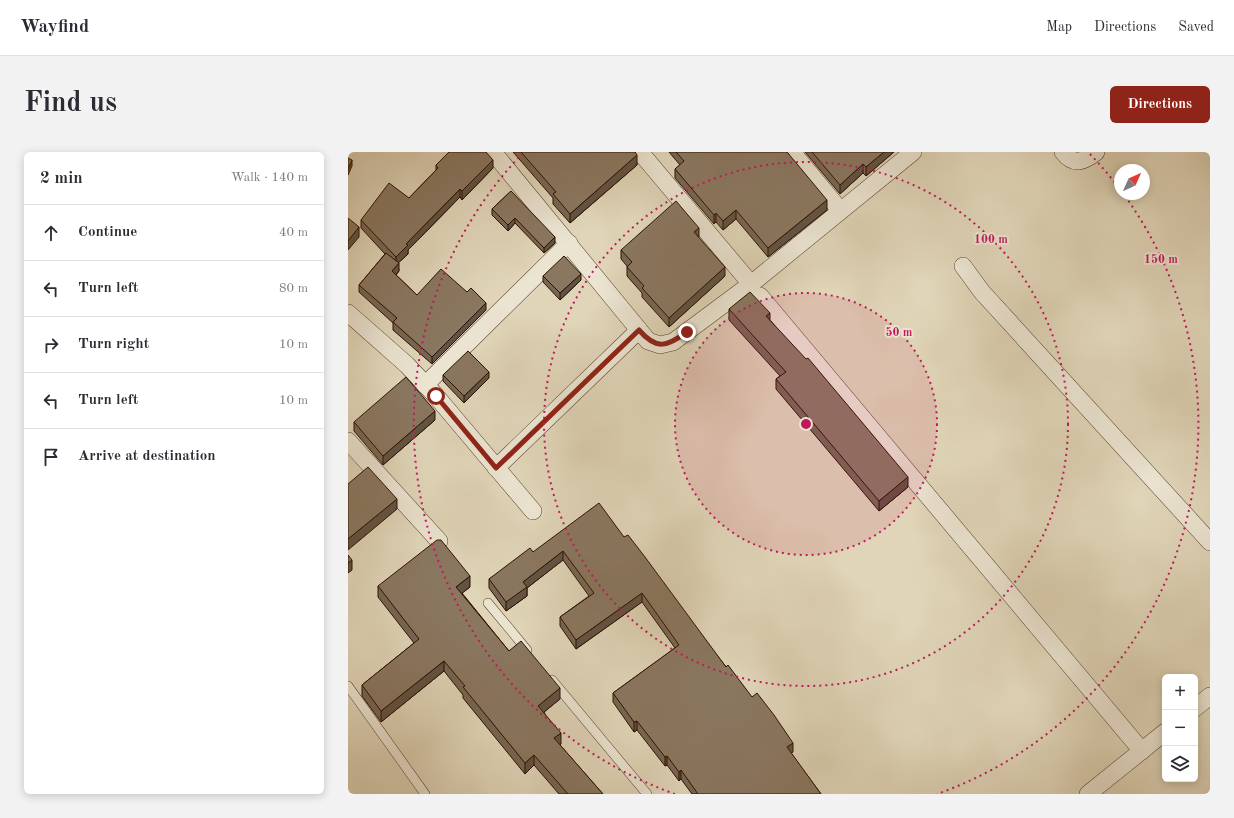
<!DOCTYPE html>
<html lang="en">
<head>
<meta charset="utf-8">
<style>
	body { margin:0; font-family:"Old Standard TT",serif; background:#f2f2f3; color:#2b2b33 }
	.controls { position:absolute; right:12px; bottom:12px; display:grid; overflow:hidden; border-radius:6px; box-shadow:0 2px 10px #0003 }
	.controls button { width:36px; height:36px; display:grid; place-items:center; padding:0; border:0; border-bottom:1px solid #e1e1e2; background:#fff; color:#2b2b33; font:20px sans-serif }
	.compass { position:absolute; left:766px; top:12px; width:36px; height:36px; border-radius:50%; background:#fff; box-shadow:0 2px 10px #0003; rotate:45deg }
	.stop { position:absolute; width:12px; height:12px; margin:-9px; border:3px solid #8f2418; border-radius:50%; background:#fff }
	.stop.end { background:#8f2418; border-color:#fff; box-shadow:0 1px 4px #0008 }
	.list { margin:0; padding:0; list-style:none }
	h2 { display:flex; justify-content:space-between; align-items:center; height:52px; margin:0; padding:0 16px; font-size:17px }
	h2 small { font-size:13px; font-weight:400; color:#7c7c81 }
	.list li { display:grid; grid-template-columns:26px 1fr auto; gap:12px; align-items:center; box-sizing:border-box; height:56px; padding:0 16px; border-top:1px solid #e1e1e2 }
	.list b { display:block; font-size:15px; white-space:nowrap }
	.list em { font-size:13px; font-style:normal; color:#7c7c81 }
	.icon { flex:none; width:22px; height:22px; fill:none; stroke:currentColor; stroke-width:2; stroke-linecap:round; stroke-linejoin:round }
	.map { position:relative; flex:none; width:862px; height:642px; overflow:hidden; border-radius:6px }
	header { display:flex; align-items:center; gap:24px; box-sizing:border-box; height:56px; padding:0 20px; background:#fff; border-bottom:1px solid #e1e1e2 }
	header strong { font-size:19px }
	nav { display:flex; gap:22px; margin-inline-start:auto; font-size:14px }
	.intro { display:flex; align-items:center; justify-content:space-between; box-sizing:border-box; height:96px; padding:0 24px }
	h1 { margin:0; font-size:28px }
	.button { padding:10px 18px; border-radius:6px; background:#8f2418; color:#fff; font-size:14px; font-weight:700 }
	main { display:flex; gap:24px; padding:0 24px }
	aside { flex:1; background:#fff; border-radius:6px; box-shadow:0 2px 10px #0003 }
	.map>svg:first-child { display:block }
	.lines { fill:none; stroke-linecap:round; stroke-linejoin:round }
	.lane-casing { stroke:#59422e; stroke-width:10 }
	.street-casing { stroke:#59422e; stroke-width:18 }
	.lane { stroke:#ebe4d1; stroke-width:9 }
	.street { stroke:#ebe4d1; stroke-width:17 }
	.wall { fill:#776653; stroke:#2c1100 }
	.shaded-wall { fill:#615343; stroke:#2c1100 }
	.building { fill:#8a7760; stroke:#2c1100 }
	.route { stroke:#8f2418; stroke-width:5 }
	.ring { fill:none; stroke:#c2185b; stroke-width:2; stroke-dasharray:2 4 }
	.centre { fill:#c2185b; stroke:#ebe4d1; stroke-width:2 }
	.ring-label { font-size:12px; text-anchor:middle; font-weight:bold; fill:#c2185b; stroke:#ebe4d1; stroke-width:4; stroke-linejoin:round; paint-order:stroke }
</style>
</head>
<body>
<header>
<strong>Wayfind</strong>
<nav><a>Map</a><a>Directions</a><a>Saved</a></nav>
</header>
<div class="intro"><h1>Find us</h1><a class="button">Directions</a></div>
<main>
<aside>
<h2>2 min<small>Walk · 140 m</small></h2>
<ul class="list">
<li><svg class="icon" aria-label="ahead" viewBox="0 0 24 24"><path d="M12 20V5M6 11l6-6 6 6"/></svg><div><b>Continue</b></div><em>40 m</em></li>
<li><svg class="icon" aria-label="left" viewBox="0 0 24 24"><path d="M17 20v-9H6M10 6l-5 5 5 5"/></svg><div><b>Turn left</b></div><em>80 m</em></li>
<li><svg class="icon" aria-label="right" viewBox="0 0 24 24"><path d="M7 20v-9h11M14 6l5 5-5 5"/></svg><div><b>Turn right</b></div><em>10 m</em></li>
<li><svg class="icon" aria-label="left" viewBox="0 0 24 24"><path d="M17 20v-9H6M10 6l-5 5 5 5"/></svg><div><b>Turn left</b></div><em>10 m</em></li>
<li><svg class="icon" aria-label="arrive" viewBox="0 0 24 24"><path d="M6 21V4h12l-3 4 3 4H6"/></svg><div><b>Arrive at destination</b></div></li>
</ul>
</aside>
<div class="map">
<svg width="862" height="642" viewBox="0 0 862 642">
	<rect width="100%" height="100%" fill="#e0d5b8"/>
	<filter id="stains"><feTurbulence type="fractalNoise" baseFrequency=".005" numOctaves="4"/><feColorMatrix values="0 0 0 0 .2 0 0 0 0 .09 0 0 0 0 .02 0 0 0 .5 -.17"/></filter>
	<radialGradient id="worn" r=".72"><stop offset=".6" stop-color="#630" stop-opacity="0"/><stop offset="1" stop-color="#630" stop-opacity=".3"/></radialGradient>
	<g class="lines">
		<defs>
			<g id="lane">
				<polyline points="140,451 179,498"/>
				<polyline points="204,528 299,642"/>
				<polyline points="0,534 77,642"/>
			</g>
			<g id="street">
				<polyline points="145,0 300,189 312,193 325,190 403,132 565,0"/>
				<polyline points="292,0 403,132"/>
				<polyline points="444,0 492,58"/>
				<path d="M715,0C726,14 735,10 748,0"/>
				<polyline points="615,114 634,140 862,390"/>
				<polyline points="412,144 794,599"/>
				<polyline points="0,161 59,213 88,244 185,359"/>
				<polyline points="77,233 221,91"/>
				<polyline points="0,289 91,389"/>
				<polyline points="148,316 291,178"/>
				<polyline points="847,556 862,544"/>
				<polyline points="740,642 817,580"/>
			</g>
		</defs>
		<use href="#lane" class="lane-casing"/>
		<use href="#street" class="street-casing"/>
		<use href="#lane" class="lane"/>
		<use href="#street" class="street"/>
	</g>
	<g class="wall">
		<polygon points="165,0 287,0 289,13 222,71 205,52 205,46"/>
		<polygon points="321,0 439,0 479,58 420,105 388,67 375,78 368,70 366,72 327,26 327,17 332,13"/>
		<polygon points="457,0 546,0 518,24 515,21 492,42"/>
		<polygon points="88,13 145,16 114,48 112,45 60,98 60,102 50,111 51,119 48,123 69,143 138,158 84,212 45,178 45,171 11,140 11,133 37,102 13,76 13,68 61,46 88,18"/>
		<polygon points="163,39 207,91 196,101 167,71 160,79 144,63 144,57"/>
		<polygon points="350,85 377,124 321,175 294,145 294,141 279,124 279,114 273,107 273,98"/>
		<polygon points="195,124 233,128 212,148 195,130"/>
		<polygon points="381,157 422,168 560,335 531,359 428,237 428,227 432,224 381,168"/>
		<polygon points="95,223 141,226 116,251 95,229"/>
		<polygon points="87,268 35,313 6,279 6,270"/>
		<polygon points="276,385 445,600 443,601 473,642 344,642 333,627 331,629 319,613 317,614 289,578 286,580 265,550 265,541 327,496 294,450 228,497 212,474 212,465 241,444 215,408 179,436 179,444 158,459 141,436 141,427 185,400"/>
		<polygon points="30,434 122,435 114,441 161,499 212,547 196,560 213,592 212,593 255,642 211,642 186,613 177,622 115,546 115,543 96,519 33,570 14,544 14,533 66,491 30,445"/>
	</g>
	<g class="shaded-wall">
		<polygon points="536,0 546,0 518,24 518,15"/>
		<polygon points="289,3 289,13 222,71 222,62"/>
		<polygon points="4,8 4,14 0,23 0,17"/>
		<polygon points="145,8 145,16 114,48 114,39"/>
		<polygon points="515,12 515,21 492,42 492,33"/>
		<polygon points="112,37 112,45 60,98 60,102 48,113 48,105 58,92"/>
		<polygon points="479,48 479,58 420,105 420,96"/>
		<polygon points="388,58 388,67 375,78 375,69"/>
		<polygon points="368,61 368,70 366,72 366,63"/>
		<polygon points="167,66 167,71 160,79 160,73"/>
		<polygon points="11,75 11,85 0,98 0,89"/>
		<polygon points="351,76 351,85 346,80"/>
		<polygon points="207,85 207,91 196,101 196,96"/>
		<polygon points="51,111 51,119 44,127 44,119"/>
		<polygon points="377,115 377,124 321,175 321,166"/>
		<polygon points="233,122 233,128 212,148 212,141"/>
		<polygon points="138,151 138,158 84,212 84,205"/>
		<polygon points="422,161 422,171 418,164"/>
		<polygon points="141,220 141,226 116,251 116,244"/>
		<polygon points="87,259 87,268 35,313 35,304"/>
		<polygon points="560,325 560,335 531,359 531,349"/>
		<polygon points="49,347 49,357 0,398 0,387"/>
		<polygon points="215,399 215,408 179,436 179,444 158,459 158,450 175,430"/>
		<polygon points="4,408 4,418 0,421 0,411"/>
		<polygon points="122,424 122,435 108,446 108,435"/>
		<polygon points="294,441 294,450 228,497 228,488"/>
		<polygon points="96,509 96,519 33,570 33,559"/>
		<polygon points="212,536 212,547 190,565 190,554"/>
		<polygon points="289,569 289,578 286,580 286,570"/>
		<polygon points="213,581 213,592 206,597 206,586"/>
		<polygon points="445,591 445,600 439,604 439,595"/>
		<polygon points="186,603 186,613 177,622 177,611"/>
		<polygon points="319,604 319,613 317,614 317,605"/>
		<polygon points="333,618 333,627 331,629 331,620"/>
	</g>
	<g class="building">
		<polygon points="101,0 138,0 145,8 114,39 112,37 58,92 60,93 48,105 13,68 41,31 61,46 90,16 88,13"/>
		<polygon points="173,0 287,0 289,3 222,62 205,42 208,40"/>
		<polygon points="328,0 439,0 479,48 420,96 388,58 375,69 368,61 366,63 327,17 336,9"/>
		<polygon points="464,0 536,0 518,15 515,12 492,33"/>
		<polygon points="0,6 4,8 0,17"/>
		<polygon points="163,39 207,85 196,96 167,66 160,73 144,57"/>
		<polygon points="328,49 351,76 346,80 377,115 321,166 294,136 296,134 279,115 284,110 273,98"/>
		<polygon points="0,66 11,75 0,89"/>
		<polygon points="38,101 51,111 44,119 69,143 93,117 119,140 123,136 138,151 84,205 45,170 49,166 11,133"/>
		<polygon points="216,104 233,122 212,141 195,124"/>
		<polygon points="402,140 422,161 418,164 458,207 460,206 560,325 531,349 428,227 438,220 381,157"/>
		<polygon points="120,199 141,220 116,244 95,223"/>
		<polygon points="58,225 87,259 35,304 6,270"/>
		<polygon points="20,315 49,347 0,387 0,332"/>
		<polygon points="251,351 276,385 280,383 297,405 378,515 380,513 404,545 409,541 426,563 445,591 439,595 473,642 350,642 333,618 331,620 319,604 317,605 289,569 286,570 265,541 331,493 294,441 228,488 212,465 246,441 215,399 175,430 179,435 158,450 141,427 182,396 185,400"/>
		<polygon points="89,388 93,388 122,424 108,435 161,499 173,489 212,536 190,554 213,581 206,586 255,642 220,642 186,603 177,611 115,535 117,534 96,509 33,559 14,533 71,487 30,434"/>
		<polygon points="0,403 4,408 0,411"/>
	</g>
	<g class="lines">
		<path class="route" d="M88,244L148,316L291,178C309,199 319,194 339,180"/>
	</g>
	<circle cx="458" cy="272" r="131" fill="#c2185b" fill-opacity=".12"/>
	<g class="ring">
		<circle cx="458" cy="272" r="131"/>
		<circle cx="458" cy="272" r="262"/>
		<path d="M327 642A392 392 0 0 1 174 2M742 2A392 392 0 0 1 771 36M777 44A392 392 0 0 1 589 642"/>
	</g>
	<circle cx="458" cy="272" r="6" class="centre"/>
	<g class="ring-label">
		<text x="643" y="91">100 m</text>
		<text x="813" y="111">150 m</text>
		<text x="551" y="184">50 m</text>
	</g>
	<rect width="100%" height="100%" filter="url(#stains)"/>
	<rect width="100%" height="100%" fill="url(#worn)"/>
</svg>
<div class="controls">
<button>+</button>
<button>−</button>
<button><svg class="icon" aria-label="layers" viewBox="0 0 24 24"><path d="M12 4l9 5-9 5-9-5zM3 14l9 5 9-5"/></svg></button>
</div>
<svg class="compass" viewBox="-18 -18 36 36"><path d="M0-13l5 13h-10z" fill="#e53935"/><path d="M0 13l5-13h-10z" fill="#7c7c81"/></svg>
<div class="stop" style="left:88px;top:244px"></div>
<div class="stop end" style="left:339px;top:180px"></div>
</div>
</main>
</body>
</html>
